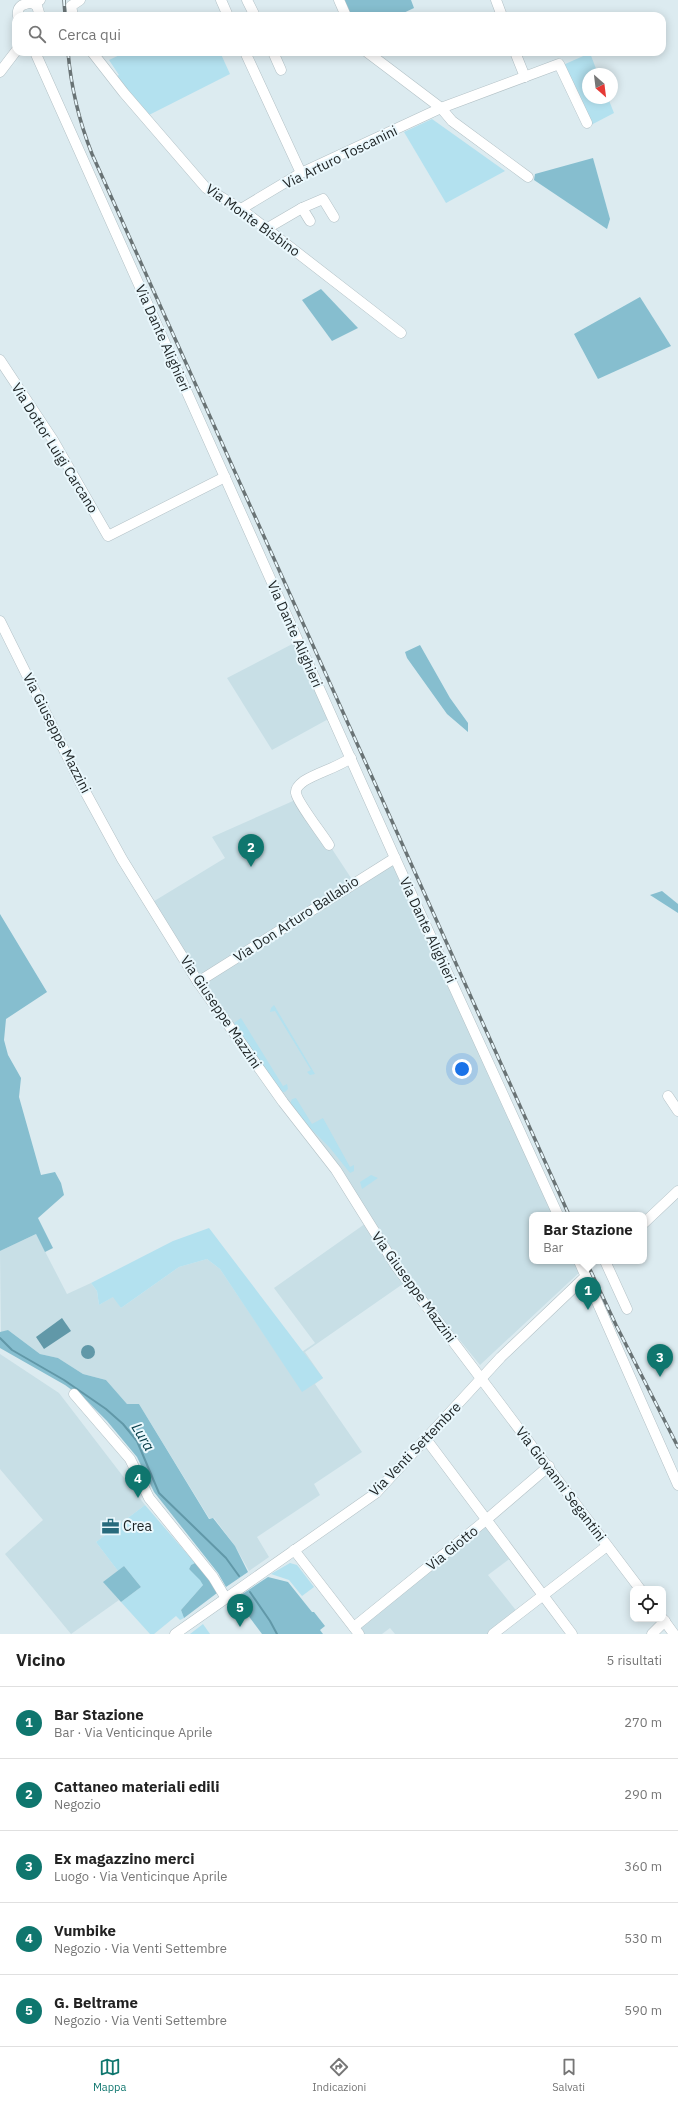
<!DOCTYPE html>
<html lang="it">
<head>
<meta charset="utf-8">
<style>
	body { margin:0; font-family:"IBM Plex Sans",sans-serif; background:#f2f2f2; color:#222 }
	.controls { position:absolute; right:12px; bottom:12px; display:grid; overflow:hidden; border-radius:8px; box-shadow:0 2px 10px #0003 }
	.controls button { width:36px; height:36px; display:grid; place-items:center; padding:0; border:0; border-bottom:1px solid #e0e0e0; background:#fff; color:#222; font:20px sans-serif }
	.compass { position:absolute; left:582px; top:68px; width:36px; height:36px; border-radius:50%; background:#fff; box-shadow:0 2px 10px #0003; rotate:152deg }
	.you { position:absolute; left:462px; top:1069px; width:14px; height:14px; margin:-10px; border:3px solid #fff; border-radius:50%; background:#1a73e8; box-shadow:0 0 0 6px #1a73e833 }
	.badge { display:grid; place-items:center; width:26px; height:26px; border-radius:50%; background:#0f766e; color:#fff; font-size:13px; font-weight:700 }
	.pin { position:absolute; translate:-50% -33px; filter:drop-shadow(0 1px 2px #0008) }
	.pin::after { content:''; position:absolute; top:21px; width:14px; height:12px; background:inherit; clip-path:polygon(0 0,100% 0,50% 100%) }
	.popup { position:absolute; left:529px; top:1212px; width:118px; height:52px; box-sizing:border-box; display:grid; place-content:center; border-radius:8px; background:#fff; filter:drop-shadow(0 1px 3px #0005); font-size:13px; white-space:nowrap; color:#767676 }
	.popup b { font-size:15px; color:#222 }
	.popup::after { content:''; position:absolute; left:50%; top:100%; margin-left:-8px; border:8px solid transparent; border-top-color:#fff }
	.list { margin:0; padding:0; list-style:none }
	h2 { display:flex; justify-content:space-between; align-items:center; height:52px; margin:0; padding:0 16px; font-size:17px }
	h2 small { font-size:13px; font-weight:400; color:#767676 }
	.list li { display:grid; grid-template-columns:26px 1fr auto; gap:12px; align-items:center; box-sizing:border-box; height:72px; padding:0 16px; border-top:1px solid #e0e0e0 }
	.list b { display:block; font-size:15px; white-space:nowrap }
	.list p { margin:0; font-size:13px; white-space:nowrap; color:#767676 }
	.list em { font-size:13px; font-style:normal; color:#767676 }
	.icon { flex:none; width:22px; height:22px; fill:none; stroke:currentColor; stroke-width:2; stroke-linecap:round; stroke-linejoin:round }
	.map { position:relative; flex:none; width:678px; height:1634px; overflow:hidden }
	.search { position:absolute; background:#fff; box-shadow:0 2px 10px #0003; left:12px; right:12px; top:12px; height:44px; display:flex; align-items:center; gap:10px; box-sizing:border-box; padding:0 14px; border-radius:12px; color:#767676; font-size:15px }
	.sheet { height:412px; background:#fff }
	nav { display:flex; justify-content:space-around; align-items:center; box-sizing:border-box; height:56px; border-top:1px solid #e0e0e0; background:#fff; font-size:11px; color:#767676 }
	nav a { display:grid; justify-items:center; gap:2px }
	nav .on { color:#0f766e }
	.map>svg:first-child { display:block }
	.built { fill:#c8dfe6 }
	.green { fill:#b3e1ef }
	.forest { fill:#86becf }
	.water { fill:#6198a8 }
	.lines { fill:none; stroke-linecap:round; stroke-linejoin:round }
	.stream { stroke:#6198a8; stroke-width:2 }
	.minor-casing { stroke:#b3c1c6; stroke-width:11 }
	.minor { stroke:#fff; stroke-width:10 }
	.rail-casing { stroke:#697375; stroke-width:3.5 }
	.rail { stroke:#eaf8fd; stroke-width:2; stroke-dasharray:6; stroke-linecap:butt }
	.labels { text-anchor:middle; stroke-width:4; stroke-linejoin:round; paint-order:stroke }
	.street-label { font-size:14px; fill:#1c2223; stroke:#eaf8fd }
	.poi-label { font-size:14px; fill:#1c2223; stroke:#eaf8fd; text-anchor:start }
	.water-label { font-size:15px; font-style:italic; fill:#083d49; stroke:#eaf8fd }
</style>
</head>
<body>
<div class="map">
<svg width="678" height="1634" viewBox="0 0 678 1634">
	<rect width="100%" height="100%" fill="#dcebf0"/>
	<g class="built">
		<polygon points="298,641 332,717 272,750 227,678"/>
		<polygon points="302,797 335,846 332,849 353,881 394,857 558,1215 532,1215 532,1261 579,1261 583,1269 480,1365 410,1279 305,1352 323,1378 315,1384 362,1452 314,1484 320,1495 257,1537 269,1557 249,1571 235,1546 214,1518 209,1518 139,1404 127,1404 106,1380 83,1374 58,1358 40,1354 8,1330 1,1333 0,1251 36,1234 67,1294 91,1283 97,1291 99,1305 114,1296 121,1308 179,1267 207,1259 220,1269 284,1364 315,1343 274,1288 369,1221 234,1024 196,976 151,903 225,858 212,837"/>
		<polygon points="0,1354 59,1393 145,1505 96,1542 118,1571 104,1582 119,1600 71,1634 5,1554 43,1520 0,1469"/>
		<polygon points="486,1521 512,1557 488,1575 518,1613 491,1634 395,1634 390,1628 382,1634 360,1634 355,1627"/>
	</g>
	<g class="green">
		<polygon points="126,52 220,52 230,74 149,115 115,77 119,75 109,60"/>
		<polygon points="590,53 598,74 588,74 588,98 608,98 614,113 591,125 563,65"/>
		<polygon points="432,119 505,171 446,203 404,132"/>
		<polygon points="274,1005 315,1074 310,1075 307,1072 311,1070 275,1011 270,1012 271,1008"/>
		<polygon points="241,1018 283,1086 287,1084 288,1089 285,1092 281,1092 234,1023"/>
		<polygon points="296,1098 312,1124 323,1118 350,1167 354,1165 354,1171 350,1173 330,1148 300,1118 290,1104 292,1099"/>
		<polygon points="371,1175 378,1178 362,1189 360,1182"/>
		<polygon points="209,1228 323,1378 302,1392 220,1269 207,1259 179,1267 121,1308 113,1297 99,1305 97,1291 91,1283 173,1241"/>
		<polygon points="145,1505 195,1563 191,1565 189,1569 201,1580 203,1585 181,1610 184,1618 180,1620 176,1616 154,1634 150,1634 121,1602 141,1587 124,1566 118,1571 96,1542"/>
		<polygon points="290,1563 297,1565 314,1587 302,1596 289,1580 271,1574"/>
		<polygon points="203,1624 210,1634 190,1634"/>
	</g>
	<g class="forest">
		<polygon points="343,0 411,0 414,8 397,16 350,16"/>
		<polygon points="593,158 610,219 607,229 534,180 535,174"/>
		<polygon points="321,289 358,328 332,341 302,300"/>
		<polygon points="640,297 671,346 598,379 574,334"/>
		<polygon points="420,645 450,698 468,723 468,732 447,714 407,658 405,652"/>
		<polygon points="662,891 678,904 678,913 650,895"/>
		<polygon points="0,914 47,992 6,1019 4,1040 8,1055 21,1078 19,1097 41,1175 55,1172 61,1183 64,1195 38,1218 53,1248 45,1252 36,1234 0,1251"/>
		<polygon points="8,1330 40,1354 58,1358 83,1374 106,1380 127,1404 139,1404 209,1519 213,1518 235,1546 248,1572 226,1587 218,1573 154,1492 137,1457 107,1421 87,1401 65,1385 0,1348 0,1332"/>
		<polygon points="195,1563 209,1578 217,1593 184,1618 181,1610 203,1585 200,1580 189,1569 191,1565"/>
		<polygon points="124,1566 141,1587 121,1602 103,1582"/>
		<polygon points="268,1577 288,1582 312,1612 314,1612 325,1626 320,1630 323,1634 262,1634 242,1607 241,1595"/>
	</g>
	<g class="water">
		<polygon points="62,1318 71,1331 44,1349 36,1337"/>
		<circle cx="88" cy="1352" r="7"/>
	</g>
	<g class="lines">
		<g class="stream">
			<polyline points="0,1338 12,1350 64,1380 106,1409 123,1424 137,1441 159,1493 226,1558 239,1576"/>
			<polyline points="250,1592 270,1621 277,1634"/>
		</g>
		<defs>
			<g id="minor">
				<polyline points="221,0 228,16"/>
				<polyline points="247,0 255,16"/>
				<polyline points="339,0 346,16"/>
				<polyline points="496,0 502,16"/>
				<polyline points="31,2 37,6 40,16"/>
				<path d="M18,16C16,1 30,5 40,0"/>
				<polyline points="73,16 71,6 80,0"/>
				<polyline points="35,52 395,858 558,1215"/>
				<polyline points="92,52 124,93 206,188 241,209 401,333"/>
				<polyline points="245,52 301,173"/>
				<polyline points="273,52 281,70"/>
				<polyline points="367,52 441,108 452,121 528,177"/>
				<polyline points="515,52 525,77"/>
				<polyline points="0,72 16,51"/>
				<polyline points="302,208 323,199 334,217"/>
				<polyline points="241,209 301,173 441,108 559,64 587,123"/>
				<polyline points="266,229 302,208 310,221"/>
				<polyline points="0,360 53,440 108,536 225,477"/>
				<polyline points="0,621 81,784 122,859 198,982 283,1102 336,1170 396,1266 640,1589"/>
				<path d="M329,845C323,835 297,802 296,793C295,788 300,784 304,781C319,772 336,768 351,758"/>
				<polyline points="198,982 395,858"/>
				<polyline points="668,1096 678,1111"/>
				<polyline points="644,1223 678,1191"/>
				<polyline points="579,1261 678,1485"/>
				<polyline points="605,1261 627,1309"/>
				<polyline points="74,1394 130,1459 149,1498 213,1577 225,1597"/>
				<polyline points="426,1439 572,1634"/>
				<polyline points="294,1550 359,1634"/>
				<polyline points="663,1619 674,1634"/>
				<polyline points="354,1627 486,1520 549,1466"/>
				<polyline points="175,1634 376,1493 501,1357 586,1276"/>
				<polyline points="493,1634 607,1546"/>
				<polyline points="652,1634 665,1621"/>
			</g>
		</defs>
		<use href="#minor" class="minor-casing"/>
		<use href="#minor" class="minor"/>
		<defs>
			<g id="rail">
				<polyline points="64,0 65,16"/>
				<path d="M68,52C71,87 79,121 92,154L569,1215"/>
				<polyline points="586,1261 616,1325 678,1447"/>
			</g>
		</defs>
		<use href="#rail" class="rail-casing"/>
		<use href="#rail" class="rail"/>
	</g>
	<defs>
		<symbol id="office-bare" viewBox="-9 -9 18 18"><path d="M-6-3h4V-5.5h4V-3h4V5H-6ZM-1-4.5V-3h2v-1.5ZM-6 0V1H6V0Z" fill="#286b7d" stroke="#eaf8fd" stroke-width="2.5" paint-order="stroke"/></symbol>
	</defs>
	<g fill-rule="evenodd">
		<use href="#office-bare" x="98" y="1514" width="25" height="25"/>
	</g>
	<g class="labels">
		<g class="street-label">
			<text transform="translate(340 157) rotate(-26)" y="5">Via Arturo Toscanini</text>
			<text transform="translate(253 220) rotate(36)" y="5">Via Monte Bisbino</text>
			<text transform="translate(163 338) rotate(66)" y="5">Via Dante Alighieri</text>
			<text transform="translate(55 448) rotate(58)" y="5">Via Dottor Luigi Carcano</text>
			<text transform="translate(295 634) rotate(66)" y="5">Via Dante Alighieri</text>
			<text transform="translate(57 733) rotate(63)" y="5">Via Giuseppe Mazzini</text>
			<text transform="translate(296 919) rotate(-33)" y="5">Via Don Arturo Ballabio</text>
			<text transform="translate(428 930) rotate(65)" y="5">Via Dante Alighieri</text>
			<text transform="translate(221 1012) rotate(56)" y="5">Via Giuseppe Mazzini</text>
			<text transform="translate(414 1287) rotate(54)" y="5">Via Giuseppe Mazzini</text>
			<text transform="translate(415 1449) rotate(-46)" y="5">Via Venti Settembre</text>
			<text transform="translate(561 1484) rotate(53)" y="5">Via Giovanni Segantini</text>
			<text transform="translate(452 1548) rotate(-39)" y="5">Via Giotto</text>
		</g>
		<g class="poi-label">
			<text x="123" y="1531">Crea</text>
		</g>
		<g class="water-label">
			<text transform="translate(143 1437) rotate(59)" y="5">Lura</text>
		</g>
	</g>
</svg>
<div class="controls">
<button><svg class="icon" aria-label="locate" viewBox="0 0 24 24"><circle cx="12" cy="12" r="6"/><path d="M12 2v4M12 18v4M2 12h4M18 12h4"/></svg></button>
</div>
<svg class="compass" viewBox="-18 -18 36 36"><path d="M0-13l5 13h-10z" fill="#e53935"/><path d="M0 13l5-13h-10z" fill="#767676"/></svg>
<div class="you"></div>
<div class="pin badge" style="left:588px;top:1310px">1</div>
<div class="popup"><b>Bar Stazione</b>Bar</div>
<div class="pin badge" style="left:251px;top:867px">2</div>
<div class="pin badge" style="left:660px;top:1377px">3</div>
<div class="pin badge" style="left:138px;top:1498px">4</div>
<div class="pin badge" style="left:240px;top:1627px">5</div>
<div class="search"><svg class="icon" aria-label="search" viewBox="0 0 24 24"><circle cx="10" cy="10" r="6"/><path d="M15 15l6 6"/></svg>Cerca qui</div>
</div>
<section class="sheet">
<h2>Vicino<small>5 risultati</small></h2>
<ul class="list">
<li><span class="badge">1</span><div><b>Bar Stazione</b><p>Bar · Via Venticinque Aprile</p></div><em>270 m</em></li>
<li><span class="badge">2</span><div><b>Cattaneo materiali edili</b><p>Negozio</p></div><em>290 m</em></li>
<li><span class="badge">3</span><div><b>Ex magazzino merci</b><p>Luogo · Via Venticinque Aprile</p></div><em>360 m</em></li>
<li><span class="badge">4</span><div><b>Vumbike</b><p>Negozio · Via Venti Settembre</p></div><em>530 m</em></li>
<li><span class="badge">5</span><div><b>G. Beltrame</b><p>Negozio · Via Venti Settembre</p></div><em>590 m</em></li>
</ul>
</section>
<nav>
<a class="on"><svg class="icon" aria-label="map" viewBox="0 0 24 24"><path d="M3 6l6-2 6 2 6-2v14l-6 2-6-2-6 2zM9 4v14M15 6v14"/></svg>Mappa</a>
<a><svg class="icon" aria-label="directions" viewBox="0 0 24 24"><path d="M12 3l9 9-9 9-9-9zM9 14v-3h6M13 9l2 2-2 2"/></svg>Indicazioni</a>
<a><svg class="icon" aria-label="saved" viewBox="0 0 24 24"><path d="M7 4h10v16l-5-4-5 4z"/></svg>Salvati</a>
</nav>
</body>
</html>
